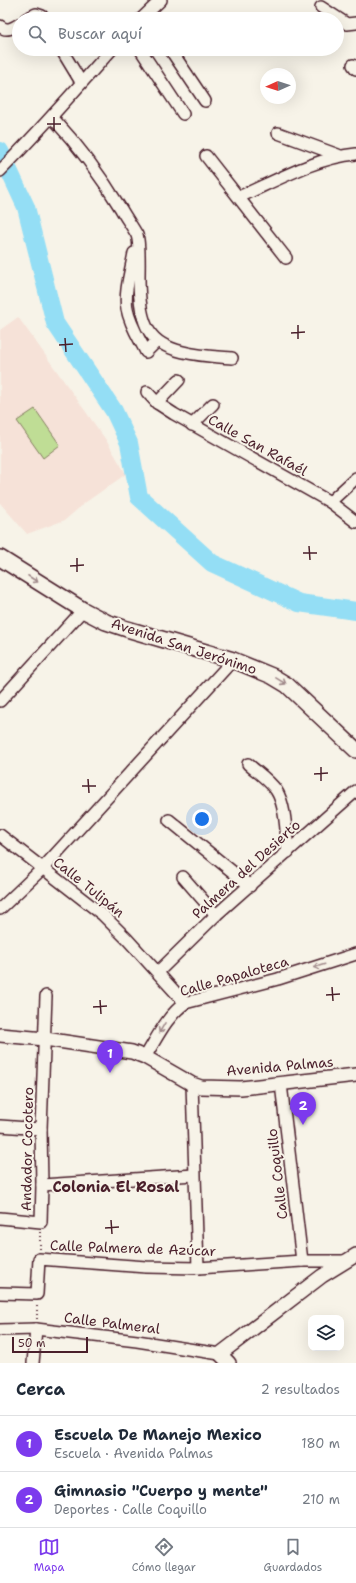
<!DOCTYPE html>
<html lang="es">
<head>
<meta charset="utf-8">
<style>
	body { margin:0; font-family:"Shantell Sans",sans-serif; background:#f6f6f7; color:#1f2937 }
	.controls { position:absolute; right:12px; bottom:12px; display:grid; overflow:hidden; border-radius:8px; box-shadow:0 4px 16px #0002 }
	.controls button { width:36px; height:36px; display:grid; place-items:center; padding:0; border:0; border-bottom:1px solid #e0e1e3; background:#fff; color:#1f2937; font:20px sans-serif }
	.compass { position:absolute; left:260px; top:68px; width:36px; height:36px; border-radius:50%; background:#fff; box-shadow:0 4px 16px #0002; rotate:267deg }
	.scale { position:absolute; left:12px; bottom:10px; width:76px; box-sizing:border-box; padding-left:4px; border:2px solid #4a1f2b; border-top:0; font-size:11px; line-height:14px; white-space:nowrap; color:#4a1f2b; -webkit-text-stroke:3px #f7f3e8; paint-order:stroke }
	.you { position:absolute; left:202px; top:819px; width:14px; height:14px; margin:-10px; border:3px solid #fff; border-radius:50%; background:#1a73e8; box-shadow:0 0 0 6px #1a73e833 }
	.badge { display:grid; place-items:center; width:26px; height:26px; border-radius:50%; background:#7c3aed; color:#fff; font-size:13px; font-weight:700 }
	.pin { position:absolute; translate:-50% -33px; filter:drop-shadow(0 1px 2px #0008) }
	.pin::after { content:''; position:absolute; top:21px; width:14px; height:12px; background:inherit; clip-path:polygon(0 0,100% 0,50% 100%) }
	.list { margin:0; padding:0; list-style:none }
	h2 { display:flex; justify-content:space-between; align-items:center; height:52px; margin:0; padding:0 16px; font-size:17px }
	h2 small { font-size:13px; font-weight:400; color:#747a83 }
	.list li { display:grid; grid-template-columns:26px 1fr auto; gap:12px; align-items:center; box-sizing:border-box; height:56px; padding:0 16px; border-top:1px solid #e0e1e3 }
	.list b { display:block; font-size:15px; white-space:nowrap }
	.list p { margin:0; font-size:13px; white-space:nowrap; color:#747a83 }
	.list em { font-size:13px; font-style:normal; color:#747a83 }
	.icon { flex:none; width:22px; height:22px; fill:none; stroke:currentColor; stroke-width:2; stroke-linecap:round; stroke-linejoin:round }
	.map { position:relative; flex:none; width:356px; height:1363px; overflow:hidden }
	.search { position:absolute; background:#fff; box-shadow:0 4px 16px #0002; left:12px; right:12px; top:12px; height:44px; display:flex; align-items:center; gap:10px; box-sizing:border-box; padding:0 14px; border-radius:22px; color:#747a83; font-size:15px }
	.sheet { height:164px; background:#fff }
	nav { display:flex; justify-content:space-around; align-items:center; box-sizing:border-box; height:56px; border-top:1px solid #e0e1e3; background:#fff; font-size:11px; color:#747a83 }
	nav a { display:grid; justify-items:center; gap:2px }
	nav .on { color:#7c3aed }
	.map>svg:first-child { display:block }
	.built { fill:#f6e2d8 }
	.green { fill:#bfdd95; stroke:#847e60 }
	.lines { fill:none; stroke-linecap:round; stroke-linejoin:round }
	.river { stroke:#94def5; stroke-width:18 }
	.minor-casing { stroke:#4a1f2b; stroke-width:14 }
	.tertiary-casing { stroke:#4a1f2b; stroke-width:16 }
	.secondary-casing { stroke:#4a1f2b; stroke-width:18 }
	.path { stroke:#4a1f2b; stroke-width:2; stroke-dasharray:1 3; stroke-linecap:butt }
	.minor { stroke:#f7f3e8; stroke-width:11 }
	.tertiary { stroke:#f7f3e8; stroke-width:13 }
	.secondary { stroke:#f7f3e8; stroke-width:15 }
	.oneway { stroke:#a0898a }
	.ticks { fill:none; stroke:#4a1f2b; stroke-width:1.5 }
	.labels { text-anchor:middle; stroke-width:4; stroke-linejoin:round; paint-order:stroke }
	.street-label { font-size:14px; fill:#4a1f2b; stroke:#f7f3e8 }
	.neighbourhood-label { font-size:15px; font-weight:bold; fill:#4a1f2b; stroke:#f7f3e8 }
</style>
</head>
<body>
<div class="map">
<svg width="356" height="1363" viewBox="0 0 356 1363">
	<rect width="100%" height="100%" fill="#f7f3e8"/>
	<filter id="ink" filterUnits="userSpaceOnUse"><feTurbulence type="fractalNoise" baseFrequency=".025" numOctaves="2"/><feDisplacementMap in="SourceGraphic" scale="8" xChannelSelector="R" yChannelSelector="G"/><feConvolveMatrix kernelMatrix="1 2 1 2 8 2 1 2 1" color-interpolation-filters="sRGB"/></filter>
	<g filter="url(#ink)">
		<polygon class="built" points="18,317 106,440 126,474 86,502 65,520 27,534 0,503 0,330"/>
		<polygon class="green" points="35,409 60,445 43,458 17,421"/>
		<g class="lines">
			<polyline class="river" points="0,151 26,207 55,323 114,411 129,443 139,497 212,563 299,603 356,611"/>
			<defs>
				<g id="minor">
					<polyline points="321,7 347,24 356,23"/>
					<polyline points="26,19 36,14 42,16 44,19"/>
					<polyline points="141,19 161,0"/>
					<path d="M0,26C6,32 13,28 19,24"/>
					<polyline points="61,49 81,82"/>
					<polyline points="140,49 183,114"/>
					<polyline points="170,49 205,101"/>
					<polyline points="353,65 356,69"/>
					<path d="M52,117C78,145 101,176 121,209C126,218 132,226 137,235C140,243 139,268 139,277C139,294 140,317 149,331C163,355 207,356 232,358"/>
					<polyline points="278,133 338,155"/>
					<polyline points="206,156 286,258"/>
					<path d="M0,171C39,132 75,90 112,49"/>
					<path d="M239,197C275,181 318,157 356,154"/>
					<path d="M134,253C131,270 124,292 127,309C130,325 139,338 146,352L157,341"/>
					<polyline points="147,392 157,403 174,414 330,502 356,522"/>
					<polyline points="157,403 179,380"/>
					<polyline points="192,425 213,404"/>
					<polyline points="330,502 356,478"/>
					<polyline points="0,701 83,610"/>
					<path d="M248,764C257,772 269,780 276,790C286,805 286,834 288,852"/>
					<polyline points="169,820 250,886"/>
					<polyline points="0,835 103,915 127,939 185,1003"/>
					<polyline points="183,877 216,915"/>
					<polyline points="0,909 42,869 233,660"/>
					<polyline points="158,972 216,915 356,791"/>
					<path d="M145,1057C157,1038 166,1017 185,1003L278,979L356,954"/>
					<polyline points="192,1084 198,1268"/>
					<polyline points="281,1084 302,1261"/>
					<polyline points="0,1126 41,1129"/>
					<polyline points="42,1185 194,1175"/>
					<polyline points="0,1218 41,1222 42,1185 41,1129 46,996"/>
					<polyline points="0,1293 37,1294 39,1259 146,1267 198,1268 302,1261 345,1261"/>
					<polyline points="0,1330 36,1329 137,1341 220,1354"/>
					<polyline points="33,1363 36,1329"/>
				</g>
				<g id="tertiary">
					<polyline points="0,1035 45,1039 132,1052 145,1057 192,1084 201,1087 241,1088 356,1075"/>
					<polyline points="229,1363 220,1354 322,1276 356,1255"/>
				</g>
				<polyline id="secondary" points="0,558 83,610 106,622 127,629 233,660 272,676 287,685 356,750"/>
			</defs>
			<use href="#minor" class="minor-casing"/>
			<use href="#tertiary" class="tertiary-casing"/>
			<use href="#secondary" class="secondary-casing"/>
			<g class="path">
				<polyline points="40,1249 40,1231"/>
				<polyline points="37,1319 37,1303"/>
			</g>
			<use href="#minor" class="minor"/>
			<use href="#tertiary" class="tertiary"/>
			<use href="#secondary" class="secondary"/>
		</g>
		<defs><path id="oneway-shaft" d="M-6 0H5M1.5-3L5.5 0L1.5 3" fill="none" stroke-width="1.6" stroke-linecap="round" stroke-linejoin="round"/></defs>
		<g class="oneway">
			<use href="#oneway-shaft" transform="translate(33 579) rotate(33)"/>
			<use href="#oneway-shaft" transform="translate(281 681) rotate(31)"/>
			<use href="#oneway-shaft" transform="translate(319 966) rotate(163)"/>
			<use href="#oneway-shaft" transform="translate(162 1028) rotate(120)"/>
		</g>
	</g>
	<path class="ticks" d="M54,117V131M47,124H61M298,325V339M291,333L305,332M65,338L66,352M59,345L73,344M309,546L310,560M303,553H317M77,558V572M70,566L84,565M321,767V781M314,774L328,773M88,779L89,793M82,786H96M332,987L333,1001M326,995L340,994M100,1000L101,1014M93,1007L107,1006M111,1220L112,1234M105,1228L119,1227"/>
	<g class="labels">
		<g class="street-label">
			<text transform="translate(258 445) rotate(29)" y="5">Calle San Rafaél</text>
			<text transform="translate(184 646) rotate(18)" y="5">Avenida San Jerónimo</text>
			<text transform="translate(246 869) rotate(-42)" y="5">Palmera del Desierto</text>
			<text transform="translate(89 887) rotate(39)" y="5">Calle Tulipán</text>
			<text transform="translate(234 976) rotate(-16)" y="5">Calle Papaloteca</text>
			<text transform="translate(280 1066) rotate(-5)" y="5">Avenida Palmas</text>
			<text transform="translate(27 1149) rotate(-89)" y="5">Andador Cocotero</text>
			<text transform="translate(277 1174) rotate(-97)" y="5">Calle Coquillo</text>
			<text transform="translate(133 1248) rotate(2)" y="5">Calle Palmera de Azúcar</text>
			<text transform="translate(112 1323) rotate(7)" y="5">Calle Palmeral</text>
		</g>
		<g class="neighbourhood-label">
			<text x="116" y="1192">Colonia El Rosal</text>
		</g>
	</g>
</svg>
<div class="controls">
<button><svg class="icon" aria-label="layers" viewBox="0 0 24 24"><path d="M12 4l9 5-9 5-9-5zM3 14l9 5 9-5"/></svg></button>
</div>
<svg class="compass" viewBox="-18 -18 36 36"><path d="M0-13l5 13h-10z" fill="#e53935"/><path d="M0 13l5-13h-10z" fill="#747a83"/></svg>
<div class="scale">50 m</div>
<div class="you"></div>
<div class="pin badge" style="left:110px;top:1073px">1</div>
<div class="pin badge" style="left:303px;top:1125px">2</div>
<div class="search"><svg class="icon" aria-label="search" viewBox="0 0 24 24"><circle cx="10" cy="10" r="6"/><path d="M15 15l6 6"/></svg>Buscar aquí</div>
</div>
<section class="sheet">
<h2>Cerca<small>2 resultados</small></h2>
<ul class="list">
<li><span class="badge">1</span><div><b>Escuela De Manejo Mexico</b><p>Escuela · Avenida Palmas</p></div><em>180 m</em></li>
<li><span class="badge">2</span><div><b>Gimnasio &quot;Cuerpo y mente&quot;</b><p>Deportes · Calle Coquillo</p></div><em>210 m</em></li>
</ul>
</section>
<nav>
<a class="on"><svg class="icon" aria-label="map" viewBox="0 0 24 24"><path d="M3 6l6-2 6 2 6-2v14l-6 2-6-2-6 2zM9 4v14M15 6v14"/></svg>Mapa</a>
<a><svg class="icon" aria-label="directions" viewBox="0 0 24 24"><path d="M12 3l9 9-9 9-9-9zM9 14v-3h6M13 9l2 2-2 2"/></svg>Cómo llegar</a>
<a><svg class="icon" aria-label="saved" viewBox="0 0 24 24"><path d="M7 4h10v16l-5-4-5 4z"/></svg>Guardados</a>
</nav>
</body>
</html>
